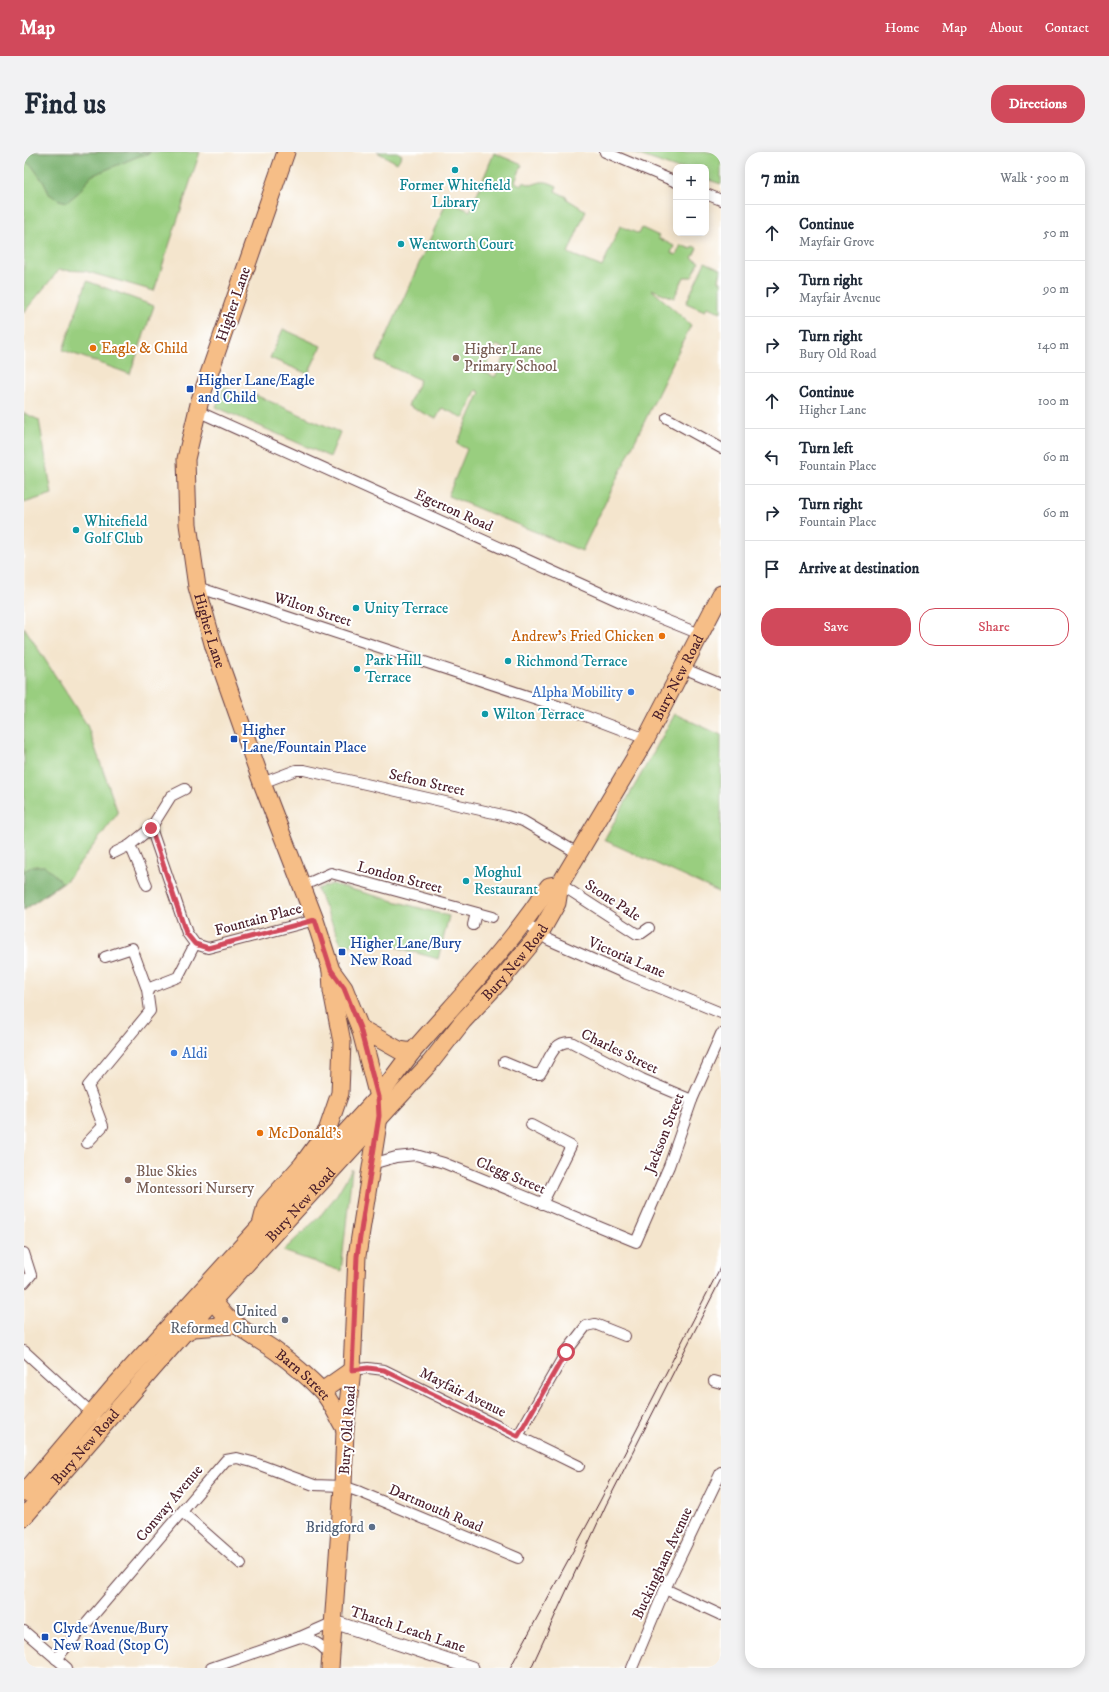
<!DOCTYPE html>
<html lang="en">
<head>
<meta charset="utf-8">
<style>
	body { margin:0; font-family:"IM FELL DW Pica",serif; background:#f2f2f3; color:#1f2937 }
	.controls { position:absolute; right:12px; top:12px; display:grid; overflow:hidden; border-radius:8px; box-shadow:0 2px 10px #0003 }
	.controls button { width:36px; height:36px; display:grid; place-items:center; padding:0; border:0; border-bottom:1px solid #e0e1e3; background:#fff; color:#1f2937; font:20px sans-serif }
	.stop { position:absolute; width:12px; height:12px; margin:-9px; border:3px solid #d1495b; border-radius:50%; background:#fff }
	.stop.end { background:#d1495b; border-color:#fff; box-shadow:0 1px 4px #0008 }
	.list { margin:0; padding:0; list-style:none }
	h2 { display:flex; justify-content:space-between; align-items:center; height:52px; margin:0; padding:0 16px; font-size:17px }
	h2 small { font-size:13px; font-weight:400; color:#747a83 }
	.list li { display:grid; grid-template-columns:26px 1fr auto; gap:12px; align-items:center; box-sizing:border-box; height:56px; padding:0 16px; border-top:1px solid #e0e1e3 }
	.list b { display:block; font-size:15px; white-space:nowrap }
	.list p { margin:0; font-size:13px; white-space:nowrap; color:#747a83 }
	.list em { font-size:13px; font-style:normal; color:#747a83 }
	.actions { display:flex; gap:8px; padding:12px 16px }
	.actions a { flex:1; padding:9px 0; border:1px solid #d1495b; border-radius:16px; text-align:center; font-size:14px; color:#d1495b }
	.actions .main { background:#d1495b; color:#fff }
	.icon { flex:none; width:22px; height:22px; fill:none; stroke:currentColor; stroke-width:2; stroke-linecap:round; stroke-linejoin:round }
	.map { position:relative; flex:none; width:697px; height:1516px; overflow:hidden; border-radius:16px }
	header { display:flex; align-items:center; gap:24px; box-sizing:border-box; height:56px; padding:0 20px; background:#d1495b; color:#fff }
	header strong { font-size:19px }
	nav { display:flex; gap:22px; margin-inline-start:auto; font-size:14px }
	.intro { display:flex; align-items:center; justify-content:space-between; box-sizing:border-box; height:96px; padding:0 24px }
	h1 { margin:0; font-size:28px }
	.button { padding:10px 18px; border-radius:16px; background:#d1495b; color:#fff; font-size:14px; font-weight:700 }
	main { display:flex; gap:24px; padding:0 24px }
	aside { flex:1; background:#fff; border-radius:16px; box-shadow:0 2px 10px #0003 }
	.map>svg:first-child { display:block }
	.green { fill:#99ce7f; stroke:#727655; fill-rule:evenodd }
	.forest { fill:#7ab16e; stroke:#62684c }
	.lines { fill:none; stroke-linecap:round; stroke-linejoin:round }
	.minor-casing { stroke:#643d43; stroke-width:12 }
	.tertiary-casing { stroke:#643d43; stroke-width:15 }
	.primary-casing { stroke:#643d43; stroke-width:19 }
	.trunk-casing { stroke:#643d43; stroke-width:19 }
	.minor { stroke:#fff; stroke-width:10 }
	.tertiary { stroke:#fff; stroke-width:13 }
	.primary { stroke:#f6be87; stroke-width:17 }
	.trunk { stroke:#f6be87; stroke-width:17 }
	.tram { stroke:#4a1f2b; stroke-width:1 }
	.route { stroke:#d1495b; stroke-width:5 }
	.culture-dot { fill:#0f9aa8; stroke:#fff; stroke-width:1.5 }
	.food-dot { fill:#e8710a; stroke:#fff; stroke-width:1.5 }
	.education-dot { fill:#8d6e63; stroke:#fff; stroke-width:1.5 }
	.transit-dot { fill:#1a4fb4; stroke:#fff; stroke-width:1.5 }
	.shop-dot { fill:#3f7fe0; stroke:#fff; stroke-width:1.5 }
	.worship-dot { fill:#6b7280; stroke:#fff; stroke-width:1.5 }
	.service-dot { fill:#5c6f8a; stroke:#fff; stroke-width:1.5 }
	.labels { text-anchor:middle; stroke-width:4; stroke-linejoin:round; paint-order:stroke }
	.culture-label { font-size:15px; fill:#0d838f; stroke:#fff; text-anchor:start }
	.street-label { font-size:15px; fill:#4a1f2b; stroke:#fff }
	.food-label { font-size:15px; fill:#c56008; stroke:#fff; text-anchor:start }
	.education-label { font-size:15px; fill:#785e54; stroke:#fff; text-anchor:start }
	.transit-label { font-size:15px; fill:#164399; stroke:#fff; text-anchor:start }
	.shop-label { font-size:15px; fill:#366cbe; stroke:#fff; text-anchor:end }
	.worship-label { font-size:15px; fill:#5b616d; stroke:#fff; text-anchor:end }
	.service-label { font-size:15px; fill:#4e5e75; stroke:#fff; text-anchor:end }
</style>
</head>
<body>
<header>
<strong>Map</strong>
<nav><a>Home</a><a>Map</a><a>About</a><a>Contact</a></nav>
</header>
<div class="intro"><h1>Find us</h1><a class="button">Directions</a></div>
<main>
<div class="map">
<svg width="697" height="1516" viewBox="0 0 697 1516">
	<rect width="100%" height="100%" fill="#fff"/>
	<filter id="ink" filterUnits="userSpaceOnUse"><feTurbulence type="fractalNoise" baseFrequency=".025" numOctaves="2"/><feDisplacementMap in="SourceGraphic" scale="8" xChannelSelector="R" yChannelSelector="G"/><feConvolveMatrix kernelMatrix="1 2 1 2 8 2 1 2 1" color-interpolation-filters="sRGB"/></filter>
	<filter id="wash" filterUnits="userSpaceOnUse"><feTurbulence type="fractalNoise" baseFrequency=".012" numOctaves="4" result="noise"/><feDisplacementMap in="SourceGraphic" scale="16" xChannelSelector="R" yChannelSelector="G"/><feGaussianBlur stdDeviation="0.9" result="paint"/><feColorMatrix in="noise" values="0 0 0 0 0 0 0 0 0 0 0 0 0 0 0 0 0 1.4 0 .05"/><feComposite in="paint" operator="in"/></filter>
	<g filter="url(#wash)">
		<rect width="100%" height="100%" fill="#f4e5cd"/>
		<g class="green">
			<polygon points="0,0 176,0 130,139 61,119 35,118 0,160"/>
			<polygon points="353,0 373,0 378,3 373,11"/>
			<polygon points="607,0 697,0 697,32 682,27 682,15 652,16"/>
			<path d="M470,1L498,13L491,30L497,33L499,30L507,33C519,29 520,28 533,34L531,39L543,45V47L562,59L544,101L578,115L596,74L615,82L618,76L635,84L634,86L650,94L647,101L652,103L657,93L667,97L669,94L673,96L668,106L675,110L668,125H660L650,146L627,137L667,173L558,399L424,344L443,297L433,292L456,240L452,238L440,266L418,256L412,267L384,254L396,228L352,208L423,49L446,59ZM472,193L484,198L471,225L460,220Z"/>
			<polygon points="681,110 697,117 695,129 697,130 697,160 683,155 681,159 662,151"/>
			<polygon points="63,129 130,154 106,222 39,198"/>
			<polygon points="259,177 297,194 284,222 246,206"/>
			<polygon points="200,235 226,247 229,242 316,280 306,305 192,255"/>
			<polygon points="0,261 15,268 28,342 0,351"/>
			<polygon points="0,475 63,573 94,661 44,727 0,758"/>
			<polygon points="651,562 697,583 697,741 580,688"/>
			<polygon points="308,732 425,764 414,807 341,786 319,796 293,737"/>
			<polygon points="328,1017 317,1119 259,1099 296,1064 312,1044"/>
		</g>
		<g class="forest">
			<polygon points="0,0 126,0 125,2 115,4 67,24 55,40 43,50 35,48 25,42 20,31 8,14 0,9"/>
			<polygon points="9,714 21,714 38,730 0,758 0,719"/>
		</g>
	</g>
	<g filter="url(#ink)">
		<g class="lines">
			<defs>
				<g id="minor">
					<polyline points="581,0 652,30"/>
					<polyline points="682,42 697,48"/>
					<polyline points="173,259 599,451 676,482"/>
					<polyline points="643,266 697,296"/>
					<polyline points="173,435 543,557 622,587"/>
					<polyline points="659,516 697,532"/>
					<polyline points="238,631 272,618 280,618 483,664 499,669 555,702"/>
					<polyline points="161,637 147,644 127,676 163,781 171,792 184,796 291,768"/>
					<polyline points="106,693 123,733"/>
					<polyline points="90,701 106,693 127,676"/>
					<polyline points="536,732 613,782 618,781 625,776"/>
					<polyline points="278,734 307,721 468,765"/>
					<polyline points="500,771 525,788 602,822 697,861"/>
					<polyline points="449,773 452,761"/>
					<polyline points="81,805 108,796 123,837 154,825 171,792"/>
					<path d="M480,910L509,922H516C526,908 528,889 547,890L618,927L668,948"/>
					<polyline points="507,973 547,994 518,1052"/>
					<polyline points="63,991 79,974 64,934 126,859 123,837"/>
					<polyline points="348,1012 372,1005 392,1003 420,1011 612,1090 645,1014 668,948 697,882"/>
					<polyline points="0,1101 7,1123 0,1131"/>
					<polyline points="0,1199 71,1264"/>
					<polyline points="328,1218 344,1216 360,1218 555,1314"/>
					<polyline points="690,1229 697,1231"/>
					<polyline points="494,1284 542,1200 562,1174 571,1172 601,1184"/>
					<polyline points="158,1360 217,1412"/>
					<polyline points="641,1437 697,1463"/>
					<polyline points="0,1479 43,1516"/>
					<path d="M276,1485C290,1488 299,1493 307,1505"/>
					<polyline points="32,1507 202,1308 213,1306 228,1310 290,1333 319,1334 336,1340 494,1406"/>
					<polyline points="187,1516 276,1485 310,1470"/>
					<polyline points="608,1516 641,1437 697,1320"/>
				</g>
				<polyline id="tertiary" points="310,1470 448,1516"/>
				<g id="primary">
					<path id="s1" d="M262,0L176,248L162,307L164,372L173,435L190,495L238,631L291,768L307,818L320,836L336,876L354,945L355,965L333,1104L328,1218L321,1277L319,1334L306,1516"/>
					<polyline points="336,876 375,898 388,900"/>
					<polyline points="236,1077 242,1053 278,1013 303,979 316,941 318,890 308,839 307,819"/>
					<path id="s2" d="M187,1133C184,1163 233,1185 253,1200C268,1211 283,1224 297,1238C307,1248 313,1264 321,1277"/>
					<polyline points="160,1181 170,1176 211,1173"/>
					<polyline points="298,1239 328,1218"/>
				</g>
				<g id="trunk">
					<path d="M0,1341L89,1236L354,945C366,930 377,914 389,899C436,845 486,794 525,734L536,732"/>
					<path id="s3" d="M0,1365L179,1159L406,911L439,869L477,828L516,781L533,751L536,732L622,587L697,442"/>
				</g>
			</defs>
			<use href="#minor" class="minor-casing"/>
			<use href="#tertiary" class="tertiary-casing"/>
			<use href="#primary" class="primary-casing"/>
			<use href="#trunk" class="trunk-casing"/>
			<use href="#minor" class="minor"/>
			<use href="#tertiary" class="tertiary"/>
			<use href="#primary" class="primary"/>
			<use href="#trunk" class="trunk"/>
			<g class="tram">
				<polyline points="486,1516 576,1349 697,1114"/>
				<polyline points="507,1516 582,1353 697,1127"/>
			</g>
		</g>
	</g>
	<g class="lines" filter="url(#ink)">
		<polyline class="route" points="127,676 162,781 171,792 184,796 291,768 307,818 320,836 336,876 354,945 355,964 333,1104 328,1218 344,1216 360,1218 494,1284 542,1200"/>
	</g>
	<g class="culture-dot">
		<circle cx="431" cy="18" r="4"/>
		<circle cx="377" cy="92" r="4"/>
		<circle cx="52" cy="378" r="4"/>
		<circle cx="332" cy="456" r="4"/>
		<circle cx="484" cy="509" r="4"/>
		<circle cx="333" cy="517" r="4"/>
		<circle cx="461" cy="562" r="4"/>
		<circle cx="442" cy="729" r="4"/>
	</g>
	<g class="food-dot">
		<circle cx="69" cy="196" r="4"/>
		<circle cx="638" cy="484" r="4"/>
		<circle cx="236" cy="981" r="4"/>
	</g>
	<g class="education-dot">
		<circle cx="432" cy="206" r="4"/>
		<circle cx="104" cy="1028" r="4"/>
	</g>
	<g class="transit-dot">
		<rect x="162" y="233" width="8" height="8" rx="2"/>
		<rect x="206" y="583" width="8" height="8" rx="2"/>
		<rect x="314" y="796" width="8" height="8" rx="2"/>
		<rect x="17" y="1481" width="8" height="8" rx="2"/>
	</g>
	<g class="shop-dot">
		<circle cx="607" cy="540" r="4"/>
		<circle cx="150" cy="901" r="4"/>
	</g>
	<circle class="worship-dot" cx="261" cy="1168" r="4"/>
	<circle class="service-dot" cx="348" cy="1375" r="4"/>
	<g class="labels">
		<g class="culture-label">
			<text x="431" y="38" text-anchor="middle">Former Whitefield<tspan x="431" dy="17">Library</tspan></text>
			<text x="385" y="97">Wentworth Court</text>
			<text x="60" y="374">Whitefield<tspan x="60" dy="17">Golf Club</tspan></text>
			<text x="340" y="461">Unity Terrace</text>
			<text x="341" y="513">Park Hill<tspan x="341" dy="17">Terrace</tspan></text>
			<text x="492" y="514">Richmond Terrace</text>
			<text x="469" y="567">Wilton Terrace</text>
			<text x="450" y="725">Moghul<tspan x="450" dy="17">Restaurant</tspan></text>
		</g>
		<g class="street-label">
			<text transform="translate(209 152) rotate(-71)" y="5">Higher Lane</text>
			<text transform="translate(430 358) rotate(24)" y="5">Egerton Road</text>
			<text transform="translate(289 457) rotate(18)" y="5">Wilton Street</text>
			<text dy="5" stroke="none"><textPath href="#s1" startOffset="497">Higher Lane</textPath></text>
			<text dy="5" stroke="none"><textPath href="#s3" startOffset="1071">Bury New Road</textPath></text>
			<text transform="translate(403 630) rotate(13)" y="5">Sefton Street</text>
			<text transform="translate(376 725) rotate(15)" y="5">London Street</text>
			<text transform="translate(589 748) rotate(33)" y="5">Stone Pale</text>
			<text transform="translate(234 767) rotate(-15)" y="5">Fountain Place</text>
			<text transform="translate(603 805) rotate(23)" y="5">Victoria Lane</text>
			<text dy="5" stroke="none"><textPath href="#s3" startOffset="741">Bury New Road</textPath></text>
			<text transform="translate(596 899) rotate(26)" y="5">Charles Street</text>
			<text transform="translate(640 981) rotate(-69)" y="5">Jackson Street</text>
			<text transform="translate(487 1023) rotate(23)" y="5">Clegg Street</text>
			<text dy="5" stroke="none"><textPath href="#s3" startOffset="417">Bury New Road</textPath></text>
			<text dy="5" stroke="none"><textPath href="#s2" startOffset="133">Barn Street</textPath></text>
			<text transform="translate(439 1240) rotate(26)" y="5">Mayfair Avenue</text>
			<text transform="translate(323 1278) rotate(-86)" y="5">Bury Old Road</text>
			<text dy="5" stroke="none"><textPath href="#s3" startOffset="93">Bury New Road</textPath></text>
			<text transform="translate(145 1351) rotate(-50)" y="5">Conway Avenue</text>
			<text transform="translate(412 1356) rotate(23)" y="5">Dartmouth Road</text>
			<text transform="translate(638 1411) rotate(-65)" y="5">Buckingham Avenue</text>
			<text transform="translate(384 1477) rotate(18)" y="5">Thatch Leach Lane</text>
		</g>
		<g class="food-label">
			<text x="77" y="201">Eagle &amp; Child</text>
			<text x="630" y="489" text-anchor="end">Andrew's Fried Chicken</text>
			<text x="244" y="986">McDonald's</text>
		</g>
		<g class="education-label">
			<text x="440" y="202">Higher Lane<tspan x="440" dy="17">Primary School</tspan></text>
			<text x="112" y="1024">Blue Skies<tspan x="112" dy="17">Montessori Nursery</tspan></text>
		</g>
		<g class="transit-label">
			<text x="174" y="233">Higher Lane/Eagle<tspan x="174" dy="17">and Child</tspan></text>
			<text x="218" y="583">Higher<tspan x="218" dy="17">Lane/Fountain Place</tspan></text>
			<text x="326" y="796">Higher Lane/Bury<tspan x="326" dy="17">New Road</tspan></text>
			<text x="29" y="1481">Clyde Avenue/Bury<tspan x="29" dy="17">New Road (Stop C)</tspan></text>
		</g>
		<g class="shop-label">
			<text x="599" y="545">Alpha Mobility</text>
			<text x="158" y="906" text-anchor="start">Aldi</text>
		</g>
		<g class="worship-label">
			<text x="253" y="1164">United<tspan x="253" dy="17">Reformed Church</tspan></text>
		</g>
		<g class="service-label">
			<text x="340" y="1380">Bridgford</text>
		</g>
	</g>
</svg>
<div class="controls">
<button>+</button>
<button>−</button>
</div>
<div class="stop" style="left:542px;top:1200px"></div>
<div class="stop end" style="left:127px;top:676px"></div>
</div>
<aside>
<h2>7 min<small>Walk · 500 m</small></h2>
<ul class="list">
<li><svg class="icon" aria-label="ahead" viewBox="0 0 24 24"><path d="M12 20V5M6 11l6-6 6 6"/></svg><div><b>Continue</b><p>Mayfair Grove</p></div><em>50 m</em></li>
<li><svg class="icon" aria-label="right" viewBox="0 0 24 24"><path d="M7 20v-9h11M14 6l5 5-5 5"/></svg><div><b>Turn right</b><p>Mayfair Avenue</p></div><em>90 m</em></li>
<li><svg class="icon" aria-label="right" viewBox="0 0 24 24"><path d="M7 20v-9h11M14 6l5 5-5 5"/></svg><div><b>Turn right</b><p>Bury Old Road</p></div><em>140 m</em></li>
<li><svg class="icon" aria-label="ahead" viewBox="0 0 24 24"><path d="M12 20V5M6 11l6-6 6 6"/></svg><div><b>Continue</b><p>Higher Lane</p></div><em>100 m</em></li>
<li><svg class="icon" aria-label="left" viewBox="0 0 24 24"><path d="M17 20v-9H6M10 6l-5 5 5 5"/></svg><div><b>Turn left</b><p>Fountain Place</p></div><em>60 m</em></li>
<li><svg class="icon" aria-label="right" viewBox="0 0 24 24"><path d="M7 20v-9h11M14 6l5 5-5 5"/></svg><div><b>Turn right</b><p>Fountain Place</p></div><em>60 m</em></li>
<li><svg class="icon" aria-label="arrive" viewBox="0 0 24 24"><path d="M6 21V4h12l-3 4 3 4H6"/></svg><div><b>Arrive at destination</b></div></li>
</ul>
<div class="actions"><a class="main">Save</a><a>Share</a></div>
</aside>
</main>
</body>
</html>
